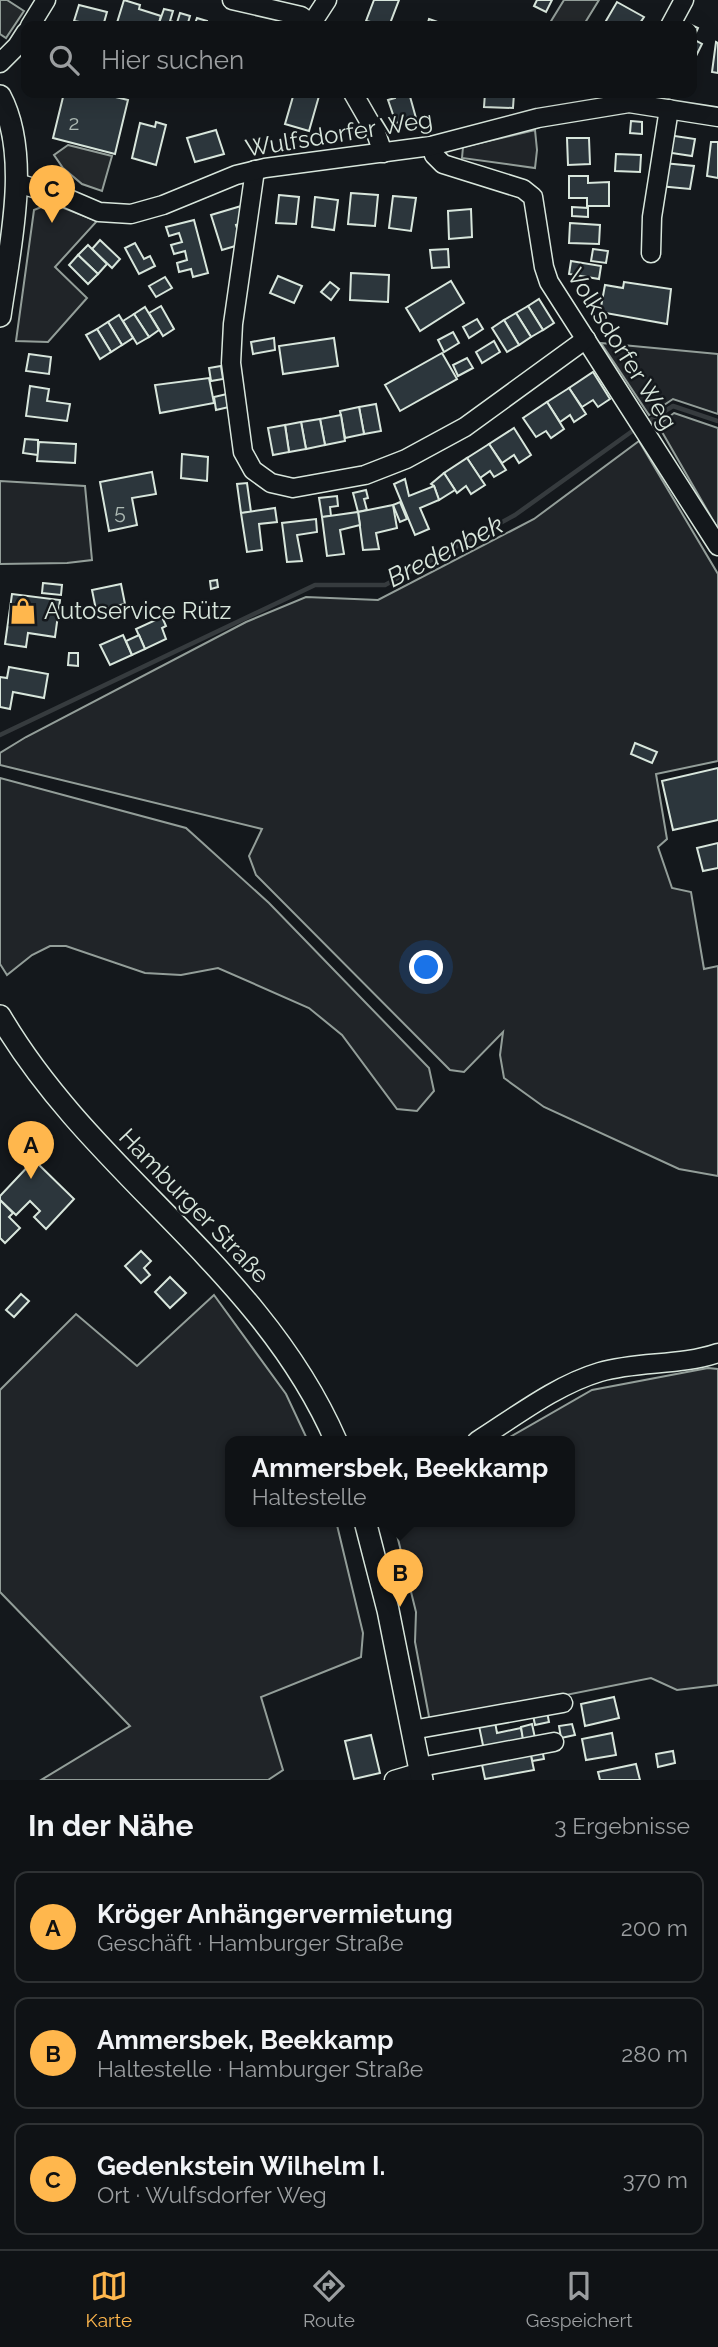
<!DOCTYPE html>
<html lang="de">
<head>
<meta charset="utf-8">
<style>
	body { margin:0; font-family:Raleway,sans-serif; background:#181b1e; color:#f1f3f6 }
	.you { position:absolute; left:427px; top:968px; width:24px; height:24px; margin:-18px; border:5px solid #fff; border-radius:50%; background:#1a73e8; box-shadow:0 0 0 10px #1a73e833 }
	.badge { display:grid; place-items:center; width:46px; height:46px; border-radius:50%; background:#ffb74d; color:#111; font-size:23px; font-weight:700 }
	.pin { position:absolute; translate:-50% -58px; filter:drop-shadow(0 2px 4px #0008) }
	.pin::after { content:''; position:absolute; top:37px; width:24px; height:21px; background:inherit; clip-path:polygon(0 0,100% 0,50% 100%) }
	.popup { position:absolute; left:225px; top:1436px; width:350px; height:91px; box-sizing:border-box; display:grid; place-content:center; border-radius:14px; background:#0f1215; filter:drop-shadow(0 2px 5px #0005); font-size:23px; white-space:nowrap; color:#9b9ea0 }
	.popup b { font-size:26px; color:#f1f3f6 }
	.popup::after { content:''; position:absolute; left:50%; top:100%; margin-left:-14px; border:14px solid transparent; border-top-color:#0f1215 }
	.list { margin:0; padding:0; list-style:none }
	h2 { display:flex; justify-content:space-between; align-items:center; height:91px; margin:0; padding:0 28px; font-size:30px }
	h2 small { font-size:23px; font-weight:400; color:#9b9ea0 }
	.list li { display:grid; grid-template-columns:46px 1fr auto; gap:21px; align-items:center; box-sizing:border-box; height:112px; margin:0 14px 14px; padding:0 14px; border:2px solid #2f3234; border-radius:14px }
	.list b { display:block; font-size:26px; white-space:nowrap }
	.list p { margin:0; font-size:23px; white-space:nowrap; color:#9b9ea0 }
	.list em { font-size:23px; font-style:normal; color:#9b9ea0 }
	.icon { flex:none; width:38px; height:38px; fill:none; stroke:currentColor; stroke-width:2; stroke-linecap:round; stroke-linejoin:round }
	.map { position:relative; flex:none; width:718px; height:1780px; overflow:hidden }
	.search { position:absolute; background:#0f1215; box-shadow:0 7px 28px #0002; left:21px; right:21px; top:21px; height:77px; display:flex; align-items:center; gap:18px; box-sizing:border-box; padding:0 24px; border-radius:14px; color:#9b9ea0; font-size:26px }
	.sheet { height:469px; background:#0f1215 }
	nav { display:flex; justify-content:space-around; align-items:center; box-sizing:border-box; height:98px; border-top:2px solid #2f3234; background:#0f1215; font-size:19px; color:#9b9ea0 }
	nav a { display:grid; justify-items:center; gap:4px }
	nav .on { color:#ffb74d }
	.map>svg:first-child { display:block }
	.green { fill:#202428; stroke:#939e99; stroke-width:2 }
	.parking { fill:#24282b; stroke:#939e99; stroke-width:2 }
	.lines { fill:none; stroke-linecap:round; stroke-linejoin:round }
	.stream { stroke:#363b3e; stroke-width:4.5 }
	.building { fill:#2c363c; stroke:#d8e6dc; stroke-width:2 }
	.minor-casing { stroke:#d8e6dc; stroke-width:21 }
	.major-casing { stroke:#d8e6dc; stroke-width:24 }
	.minor { stroke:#14181c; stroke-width:18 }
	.major { stroke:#14181c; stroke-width:21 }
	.labels { text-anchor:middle; stroke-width:5; stroke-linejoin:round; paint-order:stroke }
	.number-label { font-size:21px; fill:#adbab4 }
	.street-label { font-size:24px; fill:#d8e6dc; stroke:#14181c }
	.poi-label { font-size:24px; fill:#d8e6dc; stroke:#14181c; text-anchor:start }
	.water-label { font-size:26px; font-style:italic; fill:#d8e6dc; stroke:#14181c }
</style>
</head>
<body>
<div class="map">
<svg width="718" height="1780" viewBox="0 0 718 1780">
	<rect width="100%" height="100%" fill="#14181c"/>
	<g class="green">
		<polygon points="535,130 537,150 535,168 462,158 463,147"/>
		<polygon points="51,203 97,221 55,267 87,298 48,342 16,341 34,210"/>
		<polygon points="601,343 718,354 718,414 673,399 649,415"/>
		<polygon points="674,413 718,428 718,529 658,425"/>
		<polygon points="639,441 718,574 718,761 656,774 667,839 658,847 672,888 691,892 704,969 718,966 718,1176 679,1169 544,1107 504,1078 500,1055 503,1032 464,1072 450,1070 256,875 249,856 262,829 0,765 0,753 26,737 246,622 306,597 378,600 534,519"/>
		<polygon points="0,481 85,486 92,560 67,563 0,564"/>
		<polygon points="0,778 186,828 269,903 429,1068 434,1091 417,1111 397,1109 342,1035 309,1008 218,968 181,975 145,973 66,946 50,946 32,955 7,975 0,964"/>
		<polygon points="214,1295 286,1394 308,1441 230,1441 230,1521 336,1521 363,1633 361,1657 261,1697 283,1770 268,1780 41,1780 130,1726 0,1592 0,1390 76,1314 137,1366"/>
		<polygon points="708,1368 718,1369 718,1685 677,1690 651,1678 430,1722 415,1642 416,1612 397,1535 396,1521 570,1521 570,1441 503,1441 592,1390"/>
	</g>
	<g class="parking">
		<polygon points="0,0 7,0 24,11 6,38 0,34"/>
		<polygon points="564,0 599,0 583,26 548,26"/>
		<polygon points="68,145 112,156 102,191 82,184 63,168 54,155"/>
	</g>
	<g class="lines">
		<g class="stream">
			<polyline points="646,423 673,406 718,421"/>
			<polyline points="0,735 315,585 385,585 515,515 638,427"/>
		</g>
	</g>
	<g class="building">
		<polygon points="124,0 140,5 139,9 161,16 158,26 116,26"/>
		<polygon points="374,0 399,0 389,26 366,21"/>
		<polygon points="537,0 552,0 546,12 534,6"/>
		<polygon points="617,2 644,17 638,26 603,26"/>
		<polygon points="79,5 107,12 103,26 74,21"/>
		<polygon points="164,9 173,11 170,21 177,23 176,26 158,26"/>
		<polygon points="180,13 190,16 187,26 176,26"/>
		<polygon points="197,18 207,21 206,26 194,26"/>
		<polygon points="429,19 449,26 427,26"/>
		<polygon points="689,24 698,28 693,39 702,44 693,62 692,26 688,26"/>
		<polygon points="716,42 718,43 718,73 712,72"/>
		<polygon points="64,93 99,93 128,100 115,154 53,138"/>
		<polygon points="294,93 306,93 319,96 309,131 285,124"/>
		<polygon points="394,93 409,93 416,118 396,123 388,100 395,98"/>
		<polygon points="485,93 514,93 513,108 484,107"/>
		<polygon points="631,121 642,122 642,134 630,133"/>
		<polygon points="156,122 166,125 156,165 132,158 140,123 155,127"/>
		<polygon points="216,130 224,154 195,162 187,138"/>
		<polygon points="668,135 695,139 692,156 665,152"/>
		<polygon points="567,138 589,138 590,164 568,165"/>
		<polygon points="711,142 718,142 718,178 707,176"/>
		<polygon points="616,154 641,155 640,172 615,171"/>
		<polygon points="663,163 694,166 690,189 659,186"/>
		<polygon points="569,176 588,176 588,183 609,182 609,206 587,206 587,198 569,198"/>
		<polygon points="351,193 378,195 375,226 348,224"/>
		<polygon points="279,195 299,197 296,224 276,223"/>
		<polygon points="393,196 416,198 411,231 389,228"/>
		<polygon points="315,197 338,200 334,230 312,227"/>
		<polygon points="241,206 246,222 236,225 242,244 222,250 211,215"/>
		<polygon points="572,207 588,208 588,217 572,216"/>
		<polygon points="471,209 472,237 449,239 448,211"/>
		<polygon points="194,220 208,273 193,277 191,269 179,272 177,263 187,260 185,251 174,254 171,245 182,242 179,233 169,236 166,227"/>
		<polygon points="570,223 600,225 599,244 569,243"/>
		<polygon points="100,240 120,259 112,268 92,249"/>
		<polygon points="135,243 144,259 150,256 155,266 139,274 125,248"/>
		<polygon points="88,245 107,264 98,274 78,255"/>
		<polygon points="448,249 449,267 432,268 430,250"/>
		<polygon points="593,249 608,251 606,263 591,261"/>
		<polygon points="78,255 98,274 88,284 69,265"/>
		<polygon points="571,261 601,266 599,279 569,274"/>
		<polygon points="351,273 389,275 388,302 350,300"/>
		<polygon points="278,276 302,286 294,303 270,293"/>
		<polygon points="165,277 172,288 156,297 149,286"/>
		<polygon points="451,281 464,303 420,331 406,308"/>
		<polygon points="330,282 339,289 331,300 321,292"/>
		<polygon points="624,282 671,289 667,324 600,312 605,285 623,288"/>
		<polygon points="539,299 554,323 543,330 528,306"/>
		<polygon points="161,306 174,329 163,336 149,313"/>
		<polygon points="528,306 543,330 531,337 516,313"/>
		<polygon points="145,307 159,330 149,337 134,314"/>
		<polygon points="516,313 531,337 519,345 504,320"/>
		<polygon points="134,314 149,337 137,344 123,321"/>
		<polygon points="119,315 133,338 122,345 108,322"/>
		<polygon points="477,319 483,329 469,338 463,327"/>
		<polygon points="504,320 519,345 507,352 492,328"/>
		<polygon points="108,322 122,345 111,352 97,329"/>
		<polygon points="97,329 111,352 100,359 86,335"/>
		<polygon points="453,332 459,343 444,352 438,340"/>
		<polygon points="274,338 275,350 253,354 251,342"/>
		<polygon points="334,338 338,366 283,374 279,346"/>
		<polygon points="494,341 500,352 482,363 476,352"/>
		<polygon points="442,353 457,379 400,411 385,385"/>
		<polygon points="29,354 51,357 49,374 26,371"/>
		<polygon points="467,358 473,368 458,376 453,365"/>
		<polygon points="221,366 223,379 211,381 209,368"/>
		<polygon points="593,372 610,399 598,407 593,400 582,407 569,388"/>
		<polygon points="209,378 214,403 160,413 155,385"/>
		<polygon points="30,386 49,389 47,401 70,404 67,421 26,416"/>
		<polygon points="569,388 586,414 574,422 570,415 560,422 547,402"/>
		<polygon points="227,394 229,407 216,410 214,397"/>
		<polygon points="547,402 564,429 551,438 546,431 536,437 523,418"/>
		<polygon points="376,404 381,431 364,434 359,407"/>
		<polygon points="359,407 364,434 345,438 340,411"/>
		<polygon points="341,415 345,441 325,445 320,419"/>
		<polygon points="320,419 325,445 306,449 301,422"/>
		<polygon points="301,422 306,449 289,452 285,425"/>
		<polygon points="285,425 289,452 273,455 268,428"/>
		<polygon points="514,428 531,455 519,463 514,455 502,463 489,444"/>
		<polygon points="25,439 38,440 38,455 23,453"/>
		<polygon points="39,442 76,444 75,463 37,461"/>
		<polygon points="489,444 506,470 494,477 490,471 480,478 467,458"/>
		<polygon points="182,454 208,457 207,481 181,478"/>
		<polygon points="467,458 485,485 471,494 466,486 457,493 444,473"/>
		<polygon points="152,472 156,494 132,498 137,525 109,531 100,482"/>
		<polygon points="444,473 455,490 439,500 434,486 431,484"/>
		<polygon points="405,479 409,496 434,486 439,500 420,508 429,529 415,535 394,484"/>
		<polygon points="247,483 251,512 241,513 237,484"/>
		<polygon points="366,490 368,498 364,499 367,510 358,512 353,493"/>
		<polygon points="337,496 338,506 330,507 331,516 322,517 319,498"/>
		<polygon points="400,502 407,519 400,522 393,505"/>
		<polygon points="393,505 397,528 376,533 379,549 363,550 358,512"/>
		<polygon points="275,508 277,522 259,524 262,550 247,552 241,513"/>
		<polygon points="358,512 360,525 340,530 344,554 327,556 322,517"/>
		<polygon points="316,519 317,532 297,535 302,561 287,562 282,523"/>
		<polygon points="217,580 218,587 211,589 210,581"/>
		<polygon points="43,583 62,585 61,595 42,593"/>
		<polygon points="121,584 125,604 96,610 92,590"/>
		<polygon points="12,594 60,600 55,637 28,633 26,647 5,644"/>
		<polygon points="162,617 166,626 162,628 166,639 145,649 136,629"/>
		<polygon points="123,635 132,655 110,665 100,645"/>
		<polygon points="139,635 145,649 132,655 126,641"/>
		<polygon points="69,653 78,653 78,666 68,665"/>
		<polygon points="9,667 48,674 44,698 13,692 10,709 0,707 0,677 7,678"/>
		<polygon points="635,743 657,752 652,763 631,754"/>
		<polygon points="718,768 718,820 673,830 662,781"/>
		<polygon points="718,843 718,868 703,871 697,848"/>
		<polygon points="34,1160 74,1199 46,1229 34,1217 40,1211 30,1201 16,1215 0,1200 0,1196"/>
		<polygon points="0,1200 13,1213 9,1217 20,1228 5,1243 0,1238"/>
		<polygon points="141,1251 151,1261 144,1268 150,1275 141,1283 125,1266"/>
		<polygon points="170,1277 186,1293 170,1308 155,1292"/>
		<polygon points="21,1294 29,1301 14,1317 6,1310"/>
		<polygon points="614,1697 619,1718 585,1726 581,1704"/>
		<polygon points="547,1712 549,1722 535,1725 533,1715"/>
		<polygon points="495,1722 497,1733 521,1728 524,1742 484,1750 479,1726"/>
		<polygon points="532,1724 535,1738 523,1740 521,1727"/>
		<polygon points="572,1724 575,1735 561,1738 559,1726"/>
		<polygon points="612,1733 616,1755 586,1760 582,1739"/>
		<polygon points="371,1735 380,1773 354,1779 345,1741"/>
		<polygon points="542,1749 544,1759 532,1761 530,1751"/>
		<polygon points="530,1751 534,1770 485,1779 481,1760"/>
		<polygon points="673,1751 675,1763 658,1767 656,1754"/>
		<polygon points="636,1764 640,1780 600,1780 598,1772"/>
	</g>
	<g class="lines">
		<defs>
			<g id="minor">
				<polyline points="232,0 301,16 314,26"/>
				<polyline points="312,23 327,0"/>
				<polyline points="30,26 46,0"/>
				<polyline points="670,26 684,0"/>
				<polyline points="0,63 17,46 26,32"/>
				<polyline points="353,93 376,133 383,153"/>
				<polyline points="431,146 434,155 443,164 523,189 533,197 544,267 549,282 718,546"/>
				<polyline points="255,170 233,324 231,363 243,452 253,470 271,483 293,488 365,475 406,459 465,427 586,339"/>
				<polyline points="17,183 64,197 99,212 131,214 163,205 236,175 265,168 431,146 538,118 629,103 718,117"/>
				<polyline points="651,253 652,217 669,109"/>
				<path d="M477,1441C515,1417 556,1385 600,1372C639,1361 680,1366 718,1353"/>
				<polyline points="412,1730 563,1703"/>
				<polyline points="420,1767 554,1742"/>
				<polyline points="394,1780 421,1772"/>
			</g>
			<g id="major">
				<path d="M0,96C32,156 9,251 0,316"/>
				<path d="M0,1016C93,1175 261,1268 336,1441"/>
				<polyline points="365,1521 388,1610 422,1780"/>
			</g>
		</defs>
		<use href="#minor" class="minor-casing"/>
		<use href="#major" class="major-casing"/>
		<use href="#minor" class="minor"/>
		<use href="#major" class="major"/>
	</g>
	<defs>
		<symbol id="shop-bare" viewBox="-9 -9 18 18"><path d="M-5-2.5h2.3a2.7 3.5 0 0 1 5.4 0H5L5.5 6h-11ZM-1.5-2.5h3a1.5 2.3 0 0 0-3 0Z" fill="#ffb74d" stroke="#14181c" stroke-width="2.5" paint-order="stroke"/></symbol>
	</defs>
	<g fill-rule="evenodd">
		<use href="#shop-bare" x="4" y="592" width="38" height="38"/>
	</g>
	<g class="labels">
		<g class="number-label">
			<text x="74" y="130">2</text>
			<text x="120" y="519">5</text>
		</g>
		<g class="street-label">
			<text transform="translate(339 134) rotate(-9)" y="8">Wulfsdorfer Weg</text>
			<text transform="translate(622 349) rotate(58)" y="8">Volksdorfer Weg</text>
			<text transform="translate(194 1206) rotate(46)" y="8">Hamburger Straße</text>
		</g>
		<g class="poi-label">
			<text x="44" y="619">Autoservice Rütz</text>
		</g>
		<g class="water-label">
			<text transform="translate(445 551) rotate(-27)" y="9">Bredenbek</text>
		</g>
	</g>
</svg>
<div class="you"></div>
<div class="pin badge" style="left:31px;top:1179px">A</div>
<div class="pin badge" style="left:400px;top:1607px">B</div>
<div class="popup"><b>Ammersbek, Beekkamp</b>Haltestelle</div>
<div class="pin badge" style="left:52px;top:223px">C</div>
<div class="search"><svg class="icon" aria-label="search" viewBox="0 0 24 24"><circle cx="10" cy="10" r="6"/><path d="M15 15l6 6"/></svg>Hier suchen</div>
</div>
<section class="sheet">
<h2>In der Nähe<small>3 Ergebnisse</small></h2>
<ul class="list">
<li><span class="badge">A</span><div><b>Kröger Anhängervermietung</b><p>Geschäft · Hamburger Straße</p></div><em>200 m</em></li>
<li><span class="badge">B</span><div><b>Ammersbek, Beekkamp</b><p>Haltestelle · Hamburger Straße</p></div><em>280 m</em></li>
<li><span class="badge">C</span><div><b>Gedenkstein Wilhelm I.</b><p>Ort · Wulfsdorfer Weg</p></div><em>370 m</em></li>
</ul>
</section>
<nav>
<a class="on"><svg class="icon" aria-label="map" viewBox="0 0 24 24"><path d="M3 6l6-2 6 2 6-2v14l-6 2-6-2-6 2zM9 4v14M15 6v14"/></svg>Karte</a>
<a><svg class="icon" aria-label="directions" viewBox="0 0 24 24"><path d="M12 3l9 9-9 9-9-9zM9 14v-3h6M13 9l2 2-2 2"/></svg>Route</a>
<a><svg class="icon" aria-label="saved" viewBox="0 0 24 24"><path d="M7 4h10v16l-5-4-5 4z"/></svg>Gespeichert</a>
</nav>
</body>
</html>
